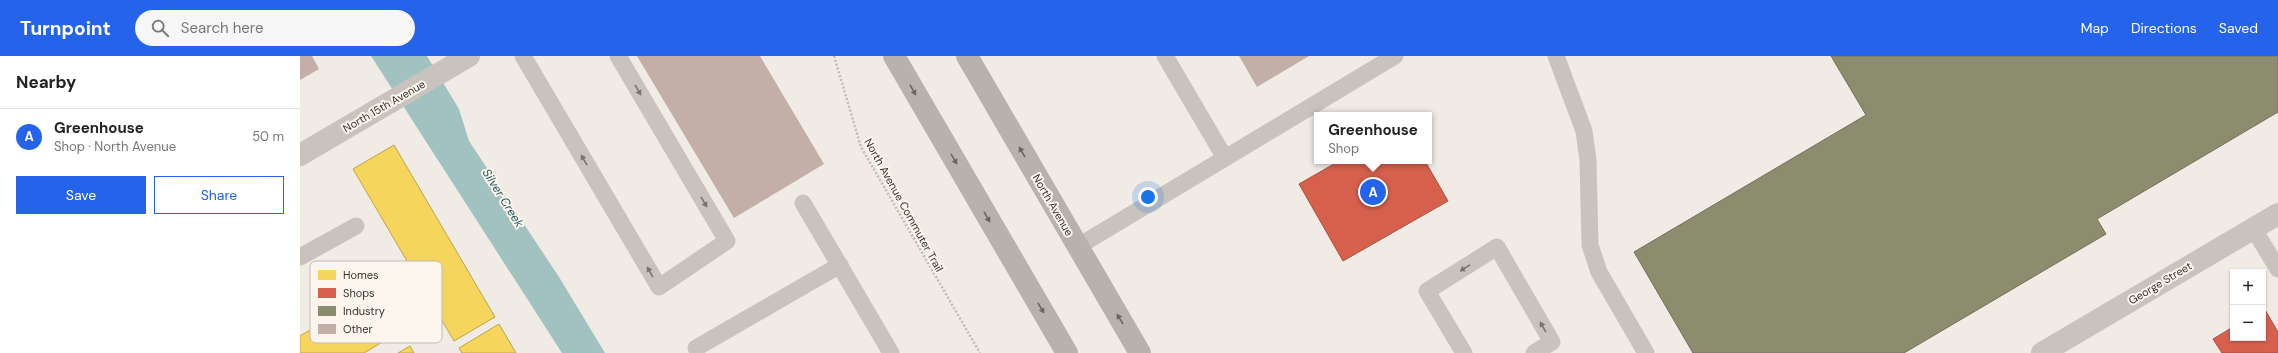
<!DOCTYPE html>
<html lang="en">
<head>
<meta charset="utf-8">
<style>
	body { margin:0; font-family:"DM Sans",sans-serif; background:#f6f6f6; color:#222 }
	.controls { position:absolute; right:12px; bottom:12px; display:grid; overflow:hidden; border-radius:0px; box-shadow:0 1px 3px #0004 }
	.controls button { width:36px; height:36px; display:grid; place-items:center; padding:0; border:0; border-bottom:1px solid #e0e0e0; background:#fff; color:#222; font:20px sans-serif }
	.you { position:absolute; left:848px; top:141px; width:14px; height:14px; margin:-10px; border:3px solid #fff; border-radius:50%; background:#1a73e8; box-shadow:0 0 0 6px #1a73e833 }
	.badge { display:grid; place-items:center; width:26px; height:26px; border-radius:50%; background:#2563eb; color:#fff; font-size:13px; font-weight:700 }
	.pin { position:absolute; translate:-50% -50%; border:2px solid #fff; box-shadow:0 1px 4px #0006 }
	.popup { position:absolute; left:1014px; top:56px; width:118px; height:52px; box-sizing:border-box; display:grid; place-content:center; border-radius:0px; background:#fff; filter:drop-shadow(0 1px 3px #0005); font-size:13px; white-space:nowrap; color:#767676 }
	.popup b { font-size:15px; color:#222 }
	.popup::after { content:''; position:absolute; left:50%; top:100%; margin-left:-8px; border:8px solid transparent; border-top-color:#fff }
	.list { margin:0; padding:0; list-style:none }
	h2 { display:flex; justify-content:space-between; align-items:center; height:52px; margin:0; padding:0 16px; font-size:17px }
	h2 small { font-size:13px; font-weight:400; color:#767676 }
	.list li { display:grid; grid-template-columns:26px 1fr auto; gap:12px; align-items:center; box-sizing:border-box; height:56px; padding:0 16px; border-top:1px solid #e0e0e0 }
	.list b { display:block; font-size:15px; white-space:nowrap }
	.list p { margin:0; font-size:13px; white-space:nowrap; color:#767676 }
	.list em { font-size:13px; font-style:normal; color:#767676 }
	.actions { display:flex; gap:8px; padding:12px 16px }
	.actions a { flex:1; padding:9px 0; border:1px solid #2563eb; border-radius:0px; text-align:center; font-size:14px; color:#2563eb }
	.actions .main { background:#2563eb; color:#fff }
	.icon { flex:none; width:22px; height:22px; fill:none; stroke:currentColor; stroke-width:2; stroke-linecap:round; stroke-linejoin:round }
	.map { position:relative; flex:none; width:1978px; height:297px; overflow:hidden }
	header { display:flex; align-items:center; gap:24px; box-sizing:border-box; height:56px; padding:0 20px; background:#2563eb; color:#fff }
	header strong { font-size:19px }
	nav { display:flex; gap:22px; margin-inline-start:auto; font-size:14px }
	.search { width:280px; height:36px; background:#f6f6f6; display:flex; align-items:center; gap:10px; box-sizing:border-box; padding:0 14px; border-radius:22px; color:#767676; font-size:15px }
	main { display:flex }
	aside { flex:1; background:#fff }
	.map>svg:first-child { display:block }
	.water { fill:#a1c2c1 }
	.homes { fill:#f6d55c; stroke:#bea44d }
	.shops { fill:#d6604d; stroke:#a85243 }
	.industry { fill:#8c8c6e; stroke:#74705a }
	.building { fill:#c3afa7 }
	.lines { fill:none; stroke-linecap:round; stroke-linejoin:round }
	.path { stroke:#c2bbb6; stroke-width:2.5; stroke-dasharray:2 2; stroke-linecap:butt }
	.service { stroke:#c9c3be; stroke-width:17 }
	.minor { stroke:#c9c3be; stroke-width:22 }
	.primary { stroke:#b8b1ad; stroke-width:22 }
	.oneway { fill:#7b726d }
	.oneway2 { fill:#6d645f }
	.labels { text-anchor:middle; stroke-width:4; stroke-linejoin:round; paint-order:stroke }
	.street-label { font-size:11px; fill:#3b302b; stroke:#fbf5ee }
	.water-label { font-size:12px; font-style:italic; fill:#1f5a5e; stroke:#fbf5ee }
	.key { fill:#fbf5ee; stroke:#c1bab4; stroke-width:1 }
	.key-label { font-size:11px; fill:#3b302b }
</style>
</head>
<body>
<header>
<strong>Turnpoint</strong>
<div class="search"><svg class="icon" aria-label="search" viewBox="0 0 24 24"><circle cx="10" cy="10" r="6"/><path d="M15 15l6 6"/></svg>Search here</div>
<nav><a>Map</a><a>Directions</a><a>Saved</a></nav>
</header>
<main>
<aside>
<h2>Nearby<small></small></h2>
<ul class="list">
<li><span class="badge">A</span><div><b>Greenhouse</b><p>Shop · North Avenue</p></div><em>50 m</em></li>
</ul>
<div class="actions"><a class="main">Save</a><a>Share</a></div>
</aside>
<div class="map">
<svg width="1978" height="297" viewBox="0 0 1978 297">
	<rect width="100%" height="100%" fill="#f0ebe5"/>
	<polygon class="water" points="71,0 127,0 159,53 169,85 259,221 305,297 262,297"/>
	<g class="homes">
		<polygon points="94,89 195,261 154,285 53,113"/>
		<polygon points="77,235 101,275 64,297 0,297 0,280"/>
		<polygon points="199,268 216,297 162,297 159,292"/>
		<polygon points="110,290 114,297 98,297"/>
	</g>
	<g class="shops">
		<polygon points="1039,105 1125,105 1148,145 1043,205 999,128"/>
		<polygon points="1964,252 1978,276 1978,297 1922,297 1913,283 1933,271 1933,282 1963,282"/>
	</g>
	<polygon class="industry" points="1531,0 1978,0 1978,56 1797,163 1806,178 1604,297 1393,297 1334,196 1566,59"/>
	<g class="building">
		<polygon points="0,0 12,0 19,13 0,24"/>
		<polygon points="337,0 460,0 524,108 434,162"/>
		<polygon points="939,0 1009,0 957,31"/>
	</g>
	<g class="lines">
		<polyline class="path" points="534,0 561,91 680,297"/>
		<g class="service">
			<polyline points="223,0 359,231 427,185 318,0"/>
			<polyline points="865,0 925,102"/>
			<polyline points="1256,0 1284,75 1288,104 1290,189 1299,216 1346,297"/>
			<polyline points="503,147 591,297"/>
			<polyline points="1953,172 1978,213"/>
			<polyline points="777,191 1095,0"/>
			<polyline points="0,201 56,170"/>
			<polyline points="396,292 540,209"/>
			<polyline points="1164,297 1127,235 1197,191 1252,286 1234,297"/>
		</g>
		<g class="minor">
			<polyline points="0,99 169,0"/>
			<polyline points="1742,297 1978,158"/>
		</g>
		<g class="primary">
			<polyline points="594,0 767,297"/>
			<polyline points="667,0 840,297"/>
		</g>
	</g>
	<defs><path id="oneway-solid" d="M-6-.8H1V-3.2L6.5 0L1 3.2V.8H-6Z"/></defs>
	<g class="oneway">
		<use href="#oneway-solid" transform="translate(338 34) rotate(60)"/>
		<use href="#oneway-solid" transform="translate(284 104) rotate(-120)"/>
		<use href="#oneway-solid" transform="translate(404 146) rotate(60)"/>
		<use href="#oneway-solid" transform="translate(1165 212) rotate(148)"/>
		<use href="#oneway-solid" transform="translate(350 216) rotate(-120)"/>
		<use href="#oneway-solid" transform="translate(1243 271) rotate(-120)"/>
	</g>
	<g class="oneway2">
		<use href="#oneway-solid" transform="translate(613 34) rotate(60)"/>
		<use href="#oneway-solid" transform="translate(722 96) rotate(-120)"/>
		<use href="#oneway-solid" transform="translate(654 103) rotate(60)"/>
		<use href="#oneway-solid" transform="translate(687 161) rotate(60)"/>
		<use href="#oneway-solid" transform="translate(741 252) rotate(59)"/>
		<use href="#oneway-solid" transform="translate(820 263) rotate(-121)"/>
	</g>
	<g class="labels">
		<g class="street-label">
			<text transform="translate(84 50) rotate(-30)" y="4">North 15th Avenue</text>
			<text transform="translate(604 149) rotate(61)" y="4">North Avenue Commuter Trail</text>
			<text transform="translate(753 149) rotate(60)" y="4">North Avenue</text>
			<text transform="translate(1860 227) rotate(-31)" y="4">George Street</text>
		</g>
		<g class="water-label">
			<text transform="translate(203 142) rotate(58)" y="4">Silver Creek</text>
		</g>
	</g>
	<rect x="10" y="205" width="132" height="82" rx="6" class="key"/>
	<rect x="18" y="214" width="18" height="10" fill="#f6d55c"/>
	<rect x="18" y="232" width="18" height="10" fill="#d6604d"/>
	<rect x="18" y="250" width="18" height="10" fill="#8c8c6e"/>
	<rect x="18" y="268" width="18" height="10" fill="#c3afa7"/>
	<g class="key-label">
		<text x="43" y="223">Homes</text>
		<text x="43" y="241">Shops</text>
		<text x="43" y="259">Industry</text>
		<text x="43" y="277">Other</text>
	</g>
</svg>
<div class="controls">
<button>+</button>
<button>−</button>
</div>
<div class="you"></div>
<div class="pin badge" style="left:1073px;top:136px">A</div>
<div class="popup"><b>Greenhouse</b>Shop</div>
</div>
</main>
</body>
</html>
